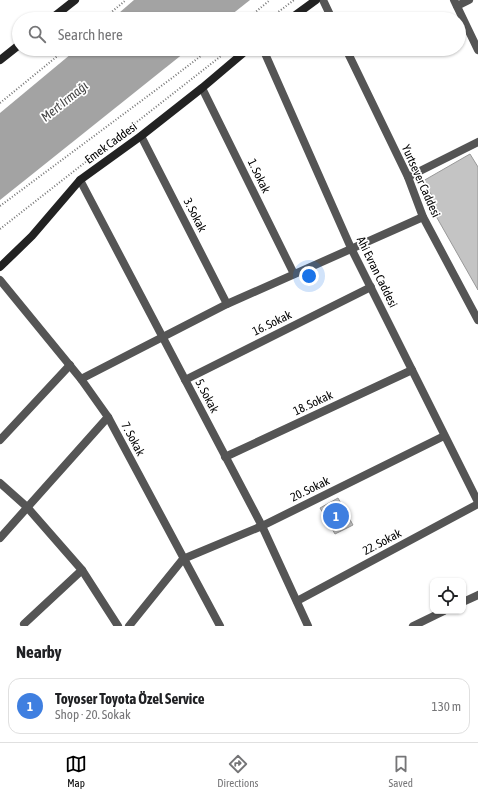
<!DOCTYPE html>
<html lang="en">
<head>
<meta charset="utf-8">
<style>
	body { margin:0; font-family:"Asap Condensed",sans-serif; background:#f6f6f6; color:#202124 }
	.controls { position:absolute; right:12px; bottom:12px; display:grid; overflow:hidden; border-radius:8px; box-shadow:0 1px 3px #0004 }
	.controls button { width:36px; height:36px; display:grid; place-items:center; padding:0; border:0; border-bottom:1px solid #e0e0e0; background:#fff; color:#202124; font:20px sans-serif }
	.you { position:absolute; left:309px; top:276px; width:14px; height:14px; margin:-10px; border:3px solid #fff; border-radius:50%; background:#1a73e8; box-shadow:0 0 0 6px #1a73e833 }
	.badge { display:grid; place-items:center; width:26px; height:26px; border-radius:50%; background:#000; color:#fff; font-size:13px; font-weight:700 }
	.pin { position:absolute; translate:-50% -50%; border:2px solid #fff; box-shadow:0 1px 4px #0006 }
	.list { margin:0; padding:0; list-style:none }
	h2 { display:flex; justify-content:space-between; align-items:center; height:52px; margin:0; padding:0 16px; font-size:17px }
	h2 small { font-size:13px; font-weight:400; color:#757577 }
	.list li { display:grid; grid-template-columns:26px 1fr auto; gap:12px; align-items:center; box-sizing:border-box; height:56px; margin:0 8px 8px; padding:0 8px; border:1px solid #e0e0e0; border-radius:12px }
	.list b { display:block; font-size:15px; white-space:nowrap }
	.list p { margin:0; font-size:13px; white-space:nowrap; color:#757577 }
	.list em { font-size:13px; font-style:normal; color:#757577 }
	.icon { flex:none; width:22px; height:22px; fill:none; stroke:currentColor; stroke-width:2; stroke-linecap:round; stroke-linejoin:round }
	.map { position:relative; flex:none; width:478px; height:626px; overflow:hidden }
	.search { position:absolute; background:#fff; box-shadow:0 1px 3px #0004; left:12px; right:12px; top:12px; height:44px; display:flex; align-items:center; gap:10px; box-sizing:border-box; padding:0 14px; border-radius:22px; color:#757577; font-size:15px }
	.sheet { height:116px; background:#fff }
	nav { display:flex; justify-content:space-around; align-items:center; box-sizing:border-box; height:56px; border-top:1px solid #e0e0e0; background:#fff; font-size:11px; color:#757577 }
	nav a { display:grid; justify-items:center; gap:2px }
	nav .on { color:#000 }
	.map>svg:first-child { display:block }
	.water { fill:#a3a3a3 }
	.building { fill:#c4c4c4; stroke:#999 }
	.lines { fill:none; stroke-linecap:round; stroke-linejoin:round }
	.path { stroke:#777; stroke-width:2; stroke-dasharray:1 2; stroke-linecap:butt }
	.minor { stroke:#555; stroke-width:8 }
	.tertiary { stroke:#555; stroke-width:8 }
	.secondary { stroke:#222; stroke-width:8 }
	.labels { text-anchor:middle; stroke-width:3.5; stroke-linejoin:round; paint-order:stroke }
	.street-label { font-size:12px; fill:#000; stroke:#fff }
	.water-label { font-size:13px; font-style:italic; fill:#444; stroke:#fff }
</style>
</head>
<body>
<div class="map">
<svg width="478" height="626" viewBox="0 0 478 626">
	<rect width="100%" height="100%" fill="#fff"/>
	<g class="water">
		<polygon points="134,0 250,0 226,19 112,19"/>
		<polygon points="77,49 189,49 0,200 0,113"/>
	</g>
	<g class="building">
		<polygon points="470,154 478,167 478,290 428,202 434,199 423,181"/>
		<polygon points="338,498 353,525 335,534 320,508"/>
	</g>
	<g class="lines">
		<g class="path">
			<polyline points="103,19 126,0"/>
			<polyline points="247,19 270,0"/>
			<polyline points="269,19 294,0"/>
			<polyline points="0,103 66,49"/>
			<polyline points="0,206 172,78 210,49"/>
			<polyline points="0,229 230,49"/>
		</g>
		<g class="minor">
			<polyline points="457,6 469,0"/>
			<polyline points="141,136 227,304"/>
			<polyline points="408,177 478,142"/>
			<polyline points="80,180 262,526 308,626"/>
			<polyline points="0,280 81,379 108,417 220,626"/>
			<polyline points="81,379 227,304 423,217"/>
			<polyline points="185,380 371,287"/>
			<polyline points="0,440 70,365"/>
			<polyline points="225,457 412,370"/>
			<polyline points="0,483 27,507 82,570 118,626"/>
			<polyline points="0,538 108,417"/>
			<polyline points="297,601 478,504"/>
			<polyline points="463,602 478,595"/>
			<polyline points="24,624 82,570"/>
			<polyline points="129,626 183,559 262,526 444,436"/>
			<polyline points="413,626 444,611"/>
		</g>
		<g class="tertiary">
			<polyline points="323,0 332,19"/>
			<polyline points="454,0 478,50"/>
			<polyline points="263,49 351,248 478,502"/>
			<polyline points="346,49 408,177 423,217 478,320"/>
			<polyline points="202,88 294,274"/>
		</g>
		<g class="secondary">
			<polyline points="51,19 75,0"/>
			<polyline points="290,19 316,0"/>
			<polyline points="0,60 19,45"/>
			<polyline points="0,267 32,236 80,180 141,136 202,88 248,49"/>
		</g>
	</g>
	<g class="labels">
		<g class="street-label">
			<text transform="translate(111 143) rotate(-36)" y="4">Emek Caddesi</text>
			<text transform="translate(259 176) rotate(64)" y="4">1. Sokak</text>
			<text transform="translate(421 181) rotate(66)" y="4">Yurtsever Caddesi</text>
			<text transform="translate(195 215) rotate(63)" y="4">3. Sokak</text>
			<text transform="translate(377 272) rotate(64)" y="4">Ahi Evran Caddesi</text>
			<text transform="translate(272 323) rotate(-26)" y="4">16. Sokak</text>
			<text transform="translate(207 396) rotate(62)" y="4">5. Sokak</text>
			<text transform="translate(313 403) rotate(-25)" y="4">18. Sokak</text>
			<text transform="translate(133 439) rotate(62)" y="4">7. Sokak</text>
			<text transform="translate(310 489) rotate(-26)" y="4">20. Sokak</text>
			<text transform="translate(382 542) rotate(-28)" y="4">22. Sokak</text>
		</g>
		<g class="water-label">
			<text transform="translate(64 101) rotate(-39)" y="5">Mert Irmağı</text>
		</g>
	</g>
</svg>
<div class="controls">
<button><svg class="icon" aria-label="locate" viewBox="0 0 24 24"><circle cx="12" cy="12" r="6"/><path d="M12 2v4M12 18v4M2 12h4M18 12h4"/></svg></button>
</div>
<div class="you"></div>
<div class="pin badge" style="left:336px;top:516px;background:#3f7fe0">1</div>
<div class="search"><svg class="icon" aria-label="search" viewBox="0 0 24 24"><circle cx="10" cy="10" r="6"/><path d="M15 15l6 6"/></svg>Search here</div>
</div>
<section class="sheet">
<h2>Nearby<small></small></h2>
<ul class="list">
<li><span class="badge" style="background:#3f7fe0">1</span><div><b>Toyoser Toyota Özel Service</b><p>Shop · 20. Sokak</p></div><em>130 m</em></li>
</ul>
</section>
<nav>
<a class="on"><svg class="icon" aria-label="map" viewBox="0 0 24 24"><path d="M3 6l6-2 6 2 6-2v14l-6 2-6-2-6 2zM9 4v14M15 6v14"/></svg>Map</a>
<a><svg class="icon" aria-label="directions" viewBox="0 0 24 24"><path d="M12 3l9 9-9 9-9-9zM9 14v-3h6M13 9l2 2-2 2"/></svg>Directions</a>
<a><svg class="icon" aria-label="saved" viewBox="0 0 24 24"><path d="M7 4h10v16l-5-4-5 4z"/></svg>Saved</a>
</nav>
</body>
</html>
